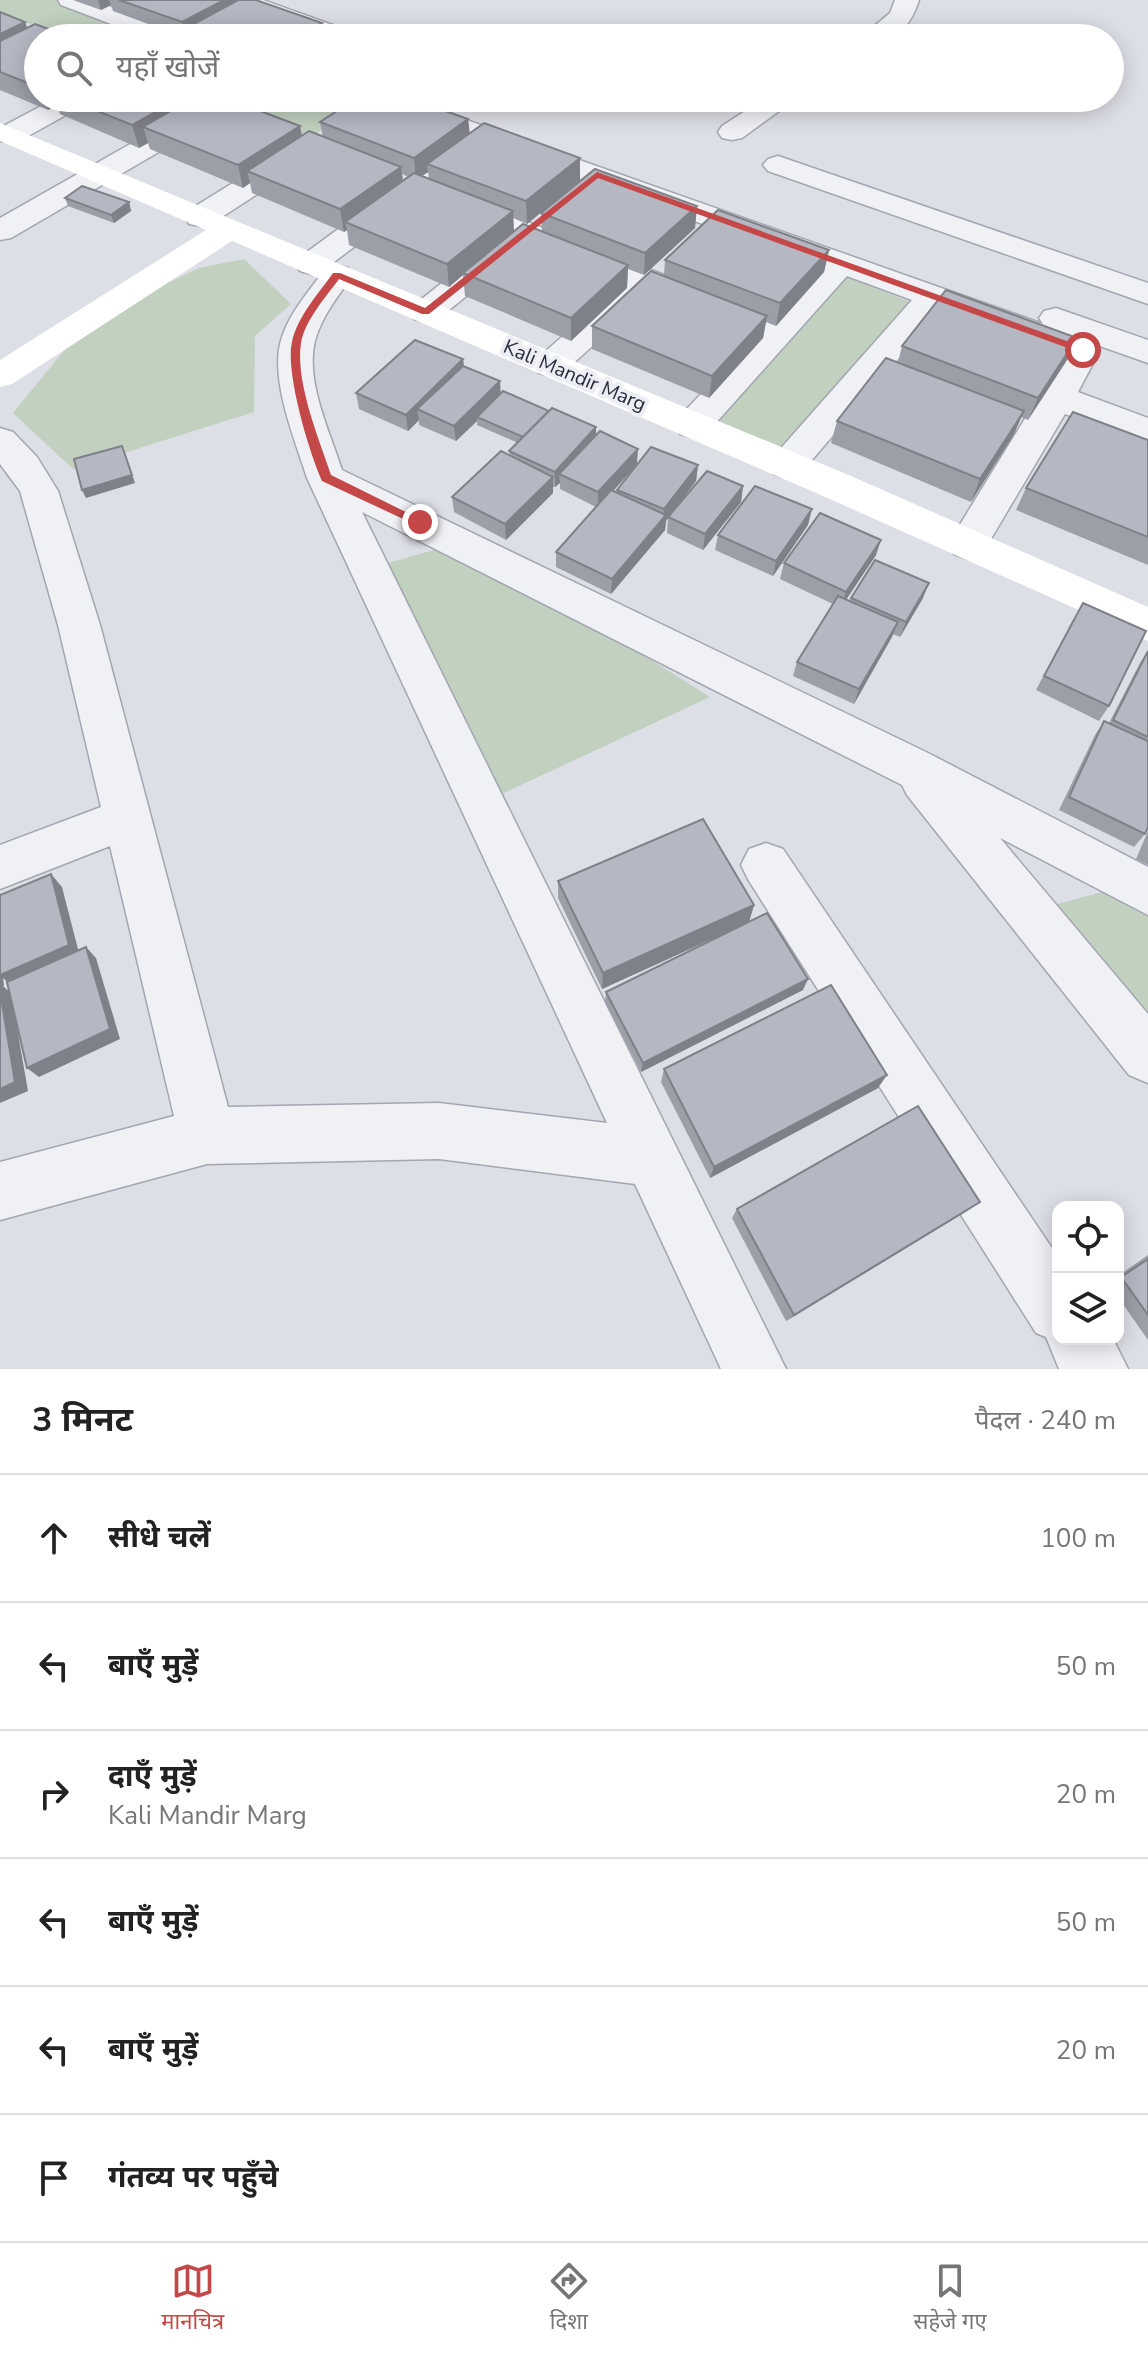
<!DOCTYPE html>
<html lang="hi">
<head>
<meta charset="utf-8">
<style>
	body { margin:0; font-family:"Nunito Sans","Noto Sans Devanagari",sans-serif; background:#f6f6f6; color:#222 }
	.controls { position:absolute; right:24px; bottom:24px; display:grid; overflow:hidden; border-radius:16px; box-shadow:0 4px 20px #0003 }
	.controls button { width:72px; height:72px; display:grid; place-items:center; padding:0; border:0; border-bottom:2px solid #e0e0e0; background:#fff; color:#222; font:40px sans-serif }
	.stop { position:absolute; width:24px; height:24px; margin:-18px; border:6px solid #c54849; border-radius:50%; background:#fff }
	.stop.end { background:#c54849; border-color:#fff; box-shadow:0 2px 8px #0008 }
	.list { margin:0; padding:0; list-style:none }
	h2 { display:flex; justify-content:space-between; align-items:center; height:104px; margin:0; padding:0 32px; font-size:34px }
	h2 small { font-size:26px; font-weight:400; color:#767676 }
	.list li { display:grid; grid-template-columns:52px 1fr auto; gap:24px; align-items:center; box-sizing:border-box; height:128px; padding:0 32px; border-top:2px solid #e0e0e0 }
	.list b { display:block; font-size:30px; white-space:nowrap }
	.list p { margin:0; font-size:26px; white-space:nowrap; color:#767676 }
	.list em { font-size:26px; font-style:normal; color:#767676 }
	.icon { flex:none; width:44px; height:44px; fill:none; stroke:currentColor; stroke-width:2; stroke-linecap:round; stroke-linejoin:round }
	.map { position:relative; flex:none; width:1148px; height:1369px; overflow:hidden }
	.search { position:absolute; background:#fff; box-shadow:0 4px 20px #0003; left:24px; right:24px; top:24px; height:88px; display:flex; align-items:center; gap:20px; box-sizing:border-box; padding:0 28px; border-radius:44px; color:#767676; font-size:30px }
	.sheet { height:872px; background:#fff }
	nav { display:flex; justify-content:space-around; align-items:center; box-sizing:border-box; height:112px; border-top:2px solid #e0e0e0; background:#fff; font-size:22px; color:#767676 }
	nav a { display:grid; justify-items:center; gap:4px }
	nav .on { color:#c54849 }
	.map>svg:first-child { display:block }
	.green { fill:#c1d0bf }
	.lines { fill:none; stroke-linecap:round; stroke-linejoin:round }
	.street-casing { stroke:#a3a6b0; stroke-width:3 }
	.street { fill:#f0f1f5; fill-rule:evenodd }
	.secondary { fill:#fff; fill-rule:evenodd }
	.wall { fill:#9c9ea8; fill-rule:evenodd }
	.shaded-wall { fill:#7f8188 }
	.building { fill:#b5b8c3; stroke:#7f8188; stroke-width:2 }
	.route { fill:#c54849 }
	.labels { text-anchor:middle; stroke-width:8; stroke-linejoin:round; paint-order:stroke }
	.far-street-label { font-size:20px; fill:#282c3c; stroke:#eceef4 }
</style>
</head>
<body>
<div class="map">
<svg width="1148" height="1369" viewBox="0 0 1148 1369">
	<rect width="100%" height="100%" fill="#dddfe6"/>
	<g class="green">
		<polygon points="0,0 59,0 157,38 64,38 0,12"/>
		<polygon points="213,98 312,98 350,113 311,137"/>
		<polygon points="244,259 291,304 255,336 254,412 73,469 13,413 89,320 199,268"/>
		<polygon points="837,273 920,306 785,459 700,425"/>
		<polygon points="462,542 710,697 493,798 381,565"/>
		<polygon points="1113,889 1148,907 1148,1037 1043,908"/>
	</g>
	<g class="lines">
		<defs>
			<g id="street">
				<polygon points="58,0 93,0 180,33 184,38 148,38 61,5"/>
				<polygon points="228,0 263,0 355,33 359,38 322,38 231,5"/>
				<path d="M895,0H919C908,34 894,38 860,38L890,13Z"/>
				<polygon points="56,98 90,98 86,104 19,141 0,141 0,128"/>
				<path d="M317,98C337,98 369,93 382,112L378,118L368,120L358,118L321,104Z"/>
				<polygon points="765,98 797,98 742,138 732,140 722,138 718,132 722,126"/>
				<path d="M413,101L1043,324L1039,318L1044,311L1056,308L1148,340V363L1097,345L1100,350L1078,392L1148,418V444L1065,414L982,554L968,559L954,554L948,544L1064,355L940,310L800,474L787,478L774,474L768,465L774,456L912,300L847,276L706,434L693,437L680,434L675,425L680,416L757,335L650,293L563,373L551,376L539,373L534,365L539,357L624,282L526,243L522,251L438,319L426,322L414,319L409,312L414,305L500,237L507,236L446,211L442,205L446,199L457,196L468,199L773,317L821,267L488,146L326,268L337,265L348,268L353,275C339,295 321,317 315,341C305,381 330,432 342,470L928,753L1148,867V915L1000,838L1148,1014V1083L1129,1075L907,795L902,785L362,512L786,1369H721L635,1184L439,1159L207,1164L0,1220V1162L174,1116L110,846L0,889V845L101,807L58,625L20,491L0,464V428L13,432L37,457L58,491L100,625L228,1107L439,1103L607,1123L307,478C295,440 268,376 282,337C290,312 310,290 325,269L311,274L300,271L295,264L300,257L464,137L403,115L399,109L403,103Z"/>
				<polygon points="202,107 212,109 216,115 212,121 11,238 0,240 0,218 192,109"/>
				<polygon points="300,145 310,148 314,154 310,160 211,224 200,226 189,224 185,217 189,210 290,148"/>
				<polygon points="778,156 1148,283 1148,304 768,171 763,165 768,159"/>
				<polygon points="766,843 783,849 1058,1257 1058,1339 1113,1339 1128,1369 1059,1369 1046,1337 1036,1333 749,881 741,865 749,849"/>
			</g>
		</defs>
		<use href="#street" class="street-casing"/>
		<use href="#street" class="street"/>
		<polygon class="secondary" points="0,123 851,476 1148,607 1148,641 823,496 232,241 12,384 0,387 0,360 206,230 0,141"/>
	</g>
	<g class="wall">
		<polygon points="73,0 256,0 325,36 368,38 193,38 192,34 186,38 113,11 111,5 101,10"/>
		<path d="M0,12L25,22L27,28L38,38V98H226L300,126L302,136L323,137L320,122L468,119L470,133L580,158V180L527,224L513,218L514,232L542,231L541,213L697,206L695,228L644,275L628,269L627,288L571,341L465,296L463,275L449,287L349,245L347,230L344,232L252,193L250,183L243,188L150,149L148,143L139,148L60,114L57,105L48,110L0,90ZM428,172L429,179L422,176ZM402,174L409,177L403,181Z"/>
		<polygon points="65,198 129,202 131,211 114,223 68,206"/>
		<polygon points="829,250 824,272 776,326 766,322 763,338 709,398 592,349 592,326 664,276 665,260"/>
		<polygon points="1077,338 1067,360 1028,420 1021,417 1014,434 971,502 831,443 837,421 898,362 902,346"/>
		<path d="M463,359L464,367L500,394L596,427V436L637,464L698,465L696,481L670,515L743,486L741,502L703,550L667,533L668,518L666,521L665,530L611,594L556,567V552L596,507L560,489V483L555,487H553V493L506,540L454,512L452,497L510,455L509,451L518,443L477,425V421L456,441L419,425V420L408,431L359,409L356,393ZM637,465L617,490V492L613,491Z"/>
		<polygon points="1148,440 1148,565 1016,510 1026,488"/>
		<polygon points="808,525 773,576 715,550 718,535"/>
		<polygon points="876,555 846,600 849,601 851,598 923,598 900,637 893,634 854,704 793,676 797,662 833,604 780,579 784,563"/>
		<polygon points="1074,618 1109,706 1099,721 1036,690"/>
		<polygon points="1148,650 1148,827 1145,834 1134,847 1059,810 1095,735 1104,721 1109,723 1140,663"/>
		<polygon points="1148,831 1148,865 1136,859"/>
		<polygon points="558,881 754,905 749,922 803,990 641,1072 605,1002 606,992 741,926 602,989 558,898"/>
		<polygon points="664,1069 878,1088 710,1178 661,1082"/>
		<polygon points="737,1209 967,1211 786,1321 732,1218"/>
		<polygon points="1148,1255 1148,1340 1118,1297 1118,1276"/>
	</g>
	<g class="shaded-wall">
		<polygon points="98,0 109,0 111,5 101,10"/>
		<polygon points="224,0 241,0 190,26 192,34 186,38 182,22"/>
		<polygon points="25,22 33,43 0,60 0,34"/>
		<polygon points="322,23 324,38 296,38"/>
		<polygon points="43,98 54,98 57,105 48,110"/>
		<polygon points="180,98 203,98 143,127 148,143 139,148 132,125"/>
		<polygon points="468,119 470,141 427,164 428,172 416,180 414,158"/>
		<polygon points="300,126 304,148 247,171 250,183 243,188 238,165"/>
		<polygon points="580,158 580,180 527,224 526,201"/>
		<polygon points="401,167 404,189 345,222 347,230 344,232 340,209"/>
		<polygon points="129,202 131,211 114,223 111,215"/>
		<polygon points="697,206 695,228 644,275 645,253"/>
		<polygon points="513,211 514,234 463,273 463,275 449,287 447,264"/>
		<polygon points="829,250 824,272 776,326 780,303"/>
		<polygon points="628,265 627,288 571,341 571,318"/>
		<polygon points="767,316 763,338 709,398 712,376"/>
		<polygon points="1077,338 1067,360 1028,420 1038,398"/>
		<polygon points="463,359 465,375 417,409 419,420 408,431 406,415"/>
		<polygon points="500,381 501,397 477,417 477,421 456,441 454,426"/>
		<polygon points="1024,411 1014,434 971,502 980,479"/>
		<polygon points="596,427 596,443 559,474 560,483 555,487 555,472"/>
		<polygon points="122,446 135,483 86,498 82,490"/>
		<polygon points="638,449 637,464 598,508 598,492"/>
		<polygon points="698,465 696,481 666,521 665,530 611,594 612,579 663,518 664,509"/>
		<polygon points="553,477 553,493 506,540 505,524"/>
		<polygon points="743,486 741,502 703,550 705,534"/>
		<polygon points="812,509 808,525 773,576 776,561"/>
		<polygon points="881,540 876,555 841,607 846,592"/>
		<polygon points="929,583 923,598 900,637 906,622"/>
		<polygon points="898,622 892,637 854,704 859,689"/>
		<polygon points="51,874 62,887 80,957 12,986 3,978 4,986 3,986 11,993 28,1091 0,1103 0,963"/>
		<polygon points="754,905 749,922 602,989 603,973"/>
		<polygon points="86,947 96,958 120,1039 39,1077 27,1068"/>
		<polygon points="808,979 803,990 641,1072 643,1063"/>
		<polygon points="887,1075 878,1088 710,1178 714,1167"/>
		<polygon points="980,1202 967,1211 786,1321 794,1315"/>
	</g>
	<g class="building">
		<polygon points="119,0 224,0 182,22"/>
		<polygon points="238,0 256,0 322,23 296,38 223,38 190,26"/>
		<polygon points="0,12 25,22 0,34"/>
		<polygon points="35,24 72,38 38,38 38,87 0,72 0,41"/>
		<polygon points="339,28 368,38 322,38"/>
		<polygon points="65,98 180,98 132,125"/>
		<polygon points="193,98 226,98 300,126 238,165 143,127"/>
		<polygon points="357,98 409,98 468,119 414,158 320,122"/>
		<polygon points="484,123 580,158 526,201 427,164"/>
		<polygon points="309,131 401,167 340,209 247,171"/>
		<polygon points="595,169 697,206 645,253 541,213"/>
		<polygon points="414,173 513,211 447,264 345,222"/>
		<polygon points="82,186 129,202 111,215 65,198"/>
		<polygon points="718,210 829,250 780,303 665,260"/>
		<polygon points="523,224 628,265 571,318 463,273"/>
		<polygon points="651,271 767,316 712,376 592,326"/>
		<polygon points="946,290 1077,338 1038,398 902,346"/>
		<polygon points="415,340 463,359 406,415 356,393"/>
		<polygon points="886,358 1024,411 980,479 837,421"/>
		<polygon points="463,366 500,381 454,426 417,409"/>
		<polygon points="503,391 549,411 523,437 477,417"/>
		<polygon points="552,408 596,427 555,472 509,451"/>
		<polygon points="1073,412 1148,440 1148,537 1026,488"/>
		<polygon points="600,431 638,449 598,492 559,474"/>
		<polygon points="122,446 132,475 82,490 74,459"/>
		<polygon points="651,447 698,465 664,509 617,490"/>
		<polygon points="501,451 553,477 505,524 452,497"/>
		<polygon points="707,471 743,486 705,534 668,517"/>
		<polygon points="755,486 812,509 776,561 718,535"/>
		<polygon points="611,490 666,515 612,579 556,552"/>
		<polygon points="820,513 881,540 846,592 784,563"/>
		<polygon points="875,560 929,583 906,622 851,598"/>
		<polygon points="838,596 898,622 859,689 797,662"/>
		<polygon points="1083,603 1146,631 1109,706 1044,676"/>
		<polygon points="1148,651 1148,737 1113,720"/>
		<polygon points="1104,721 1148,741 1148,827 1145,834 1069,797"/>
		<polygon points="703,819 754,905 603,973 558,881"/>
		<polygon points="51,874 69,945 0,975 0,895"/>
		<polygon points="767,913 808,979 643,1063 606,992"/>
		<polygon points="86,947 110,1029 27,1068 7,982"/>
		<polygon points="831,985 887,1075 714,1167 664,1069"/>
		<polygon points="0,991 15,1082 0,1089"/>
		<polygon points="918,1106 980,1202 794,1315 737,1209"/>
		<polygon points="1148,1259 1148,1315 1121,1277"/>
	</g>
	<path class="route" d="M597,172L1086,348L1088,350L1079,352L598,178L429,314H422L339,279C326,297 305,320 301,343C295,382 319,439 331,475L426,522L416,525L322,481C309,452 285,372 292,342C297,317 319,293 333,273H340L425,308Z"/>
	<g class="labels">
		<g class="far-street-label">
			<text transform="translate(575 375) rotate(23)" y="7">Kali Mandir Marg</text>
		</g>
	</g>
</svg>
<div class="controls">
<button><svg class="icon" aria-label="locate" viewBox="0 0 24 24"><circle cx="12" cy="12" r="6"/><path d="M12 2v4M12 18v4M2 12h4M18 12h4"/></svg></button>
<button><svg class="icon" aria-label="layers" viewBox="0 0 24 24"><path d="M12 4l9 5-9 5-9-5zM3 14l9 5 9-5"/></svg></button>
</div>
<div class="stop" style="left:1083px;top:350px"></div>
<div class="stop end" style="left:420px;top:522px"></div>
<div class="search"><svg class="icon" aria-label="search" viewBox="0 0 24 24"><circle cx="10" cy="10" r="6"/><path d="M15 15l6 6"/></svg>यहाँ खोजें</div>
</div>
<section class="sheet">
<h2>3 मिनट<small>पैदल · 240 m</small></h2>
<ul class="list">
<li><svg class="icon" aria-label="ahead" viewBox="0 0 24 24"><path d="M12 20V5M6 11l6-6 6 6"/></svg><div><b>सीधे चलें</b></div><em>100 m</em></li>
<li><svg class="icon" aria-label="left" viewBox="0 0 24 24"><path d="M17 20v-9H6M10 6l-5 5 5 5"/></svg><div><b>बाएँ मुड़ें</b></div><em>50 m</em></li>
<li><svg class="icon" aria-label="right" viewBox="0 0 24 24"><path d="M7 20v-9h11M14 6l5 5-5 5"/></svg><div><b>दाएँ मुड़ें</b><p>Kali Mandir Marg</p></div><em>20 m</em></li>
<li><svg class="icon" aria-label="left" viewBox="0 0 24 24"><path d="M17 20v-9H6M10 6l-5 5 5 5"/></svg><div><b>बाएँ मुड़ें</b></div><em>50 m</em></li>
<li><svg class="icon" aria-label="left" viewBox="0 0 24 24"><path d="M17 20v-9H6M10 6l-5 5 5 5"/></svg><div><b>बाएँ मुड़ें</b></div><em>20 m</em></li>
<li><svg class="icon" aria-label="arrive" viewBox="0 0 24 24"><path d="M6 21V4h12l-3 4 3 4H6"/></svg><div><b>गंतव्य पर पहुँचे</b></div></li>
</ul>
</section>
<nav>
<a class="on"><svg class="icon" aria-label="map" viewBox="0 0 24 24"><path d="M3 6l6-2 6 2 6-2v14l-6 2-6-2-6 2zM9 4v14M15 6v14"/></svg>मानचित्र</a>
<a><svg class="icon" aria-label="directions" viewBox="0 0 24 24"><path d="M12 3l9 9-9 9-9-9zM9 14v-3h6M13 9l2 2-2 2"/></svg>दिशा</a>
<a><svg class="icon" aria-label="saved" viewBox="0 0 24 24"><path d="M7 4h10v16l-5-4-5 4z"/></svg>सहेजे गए</a>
</nav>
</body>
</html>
